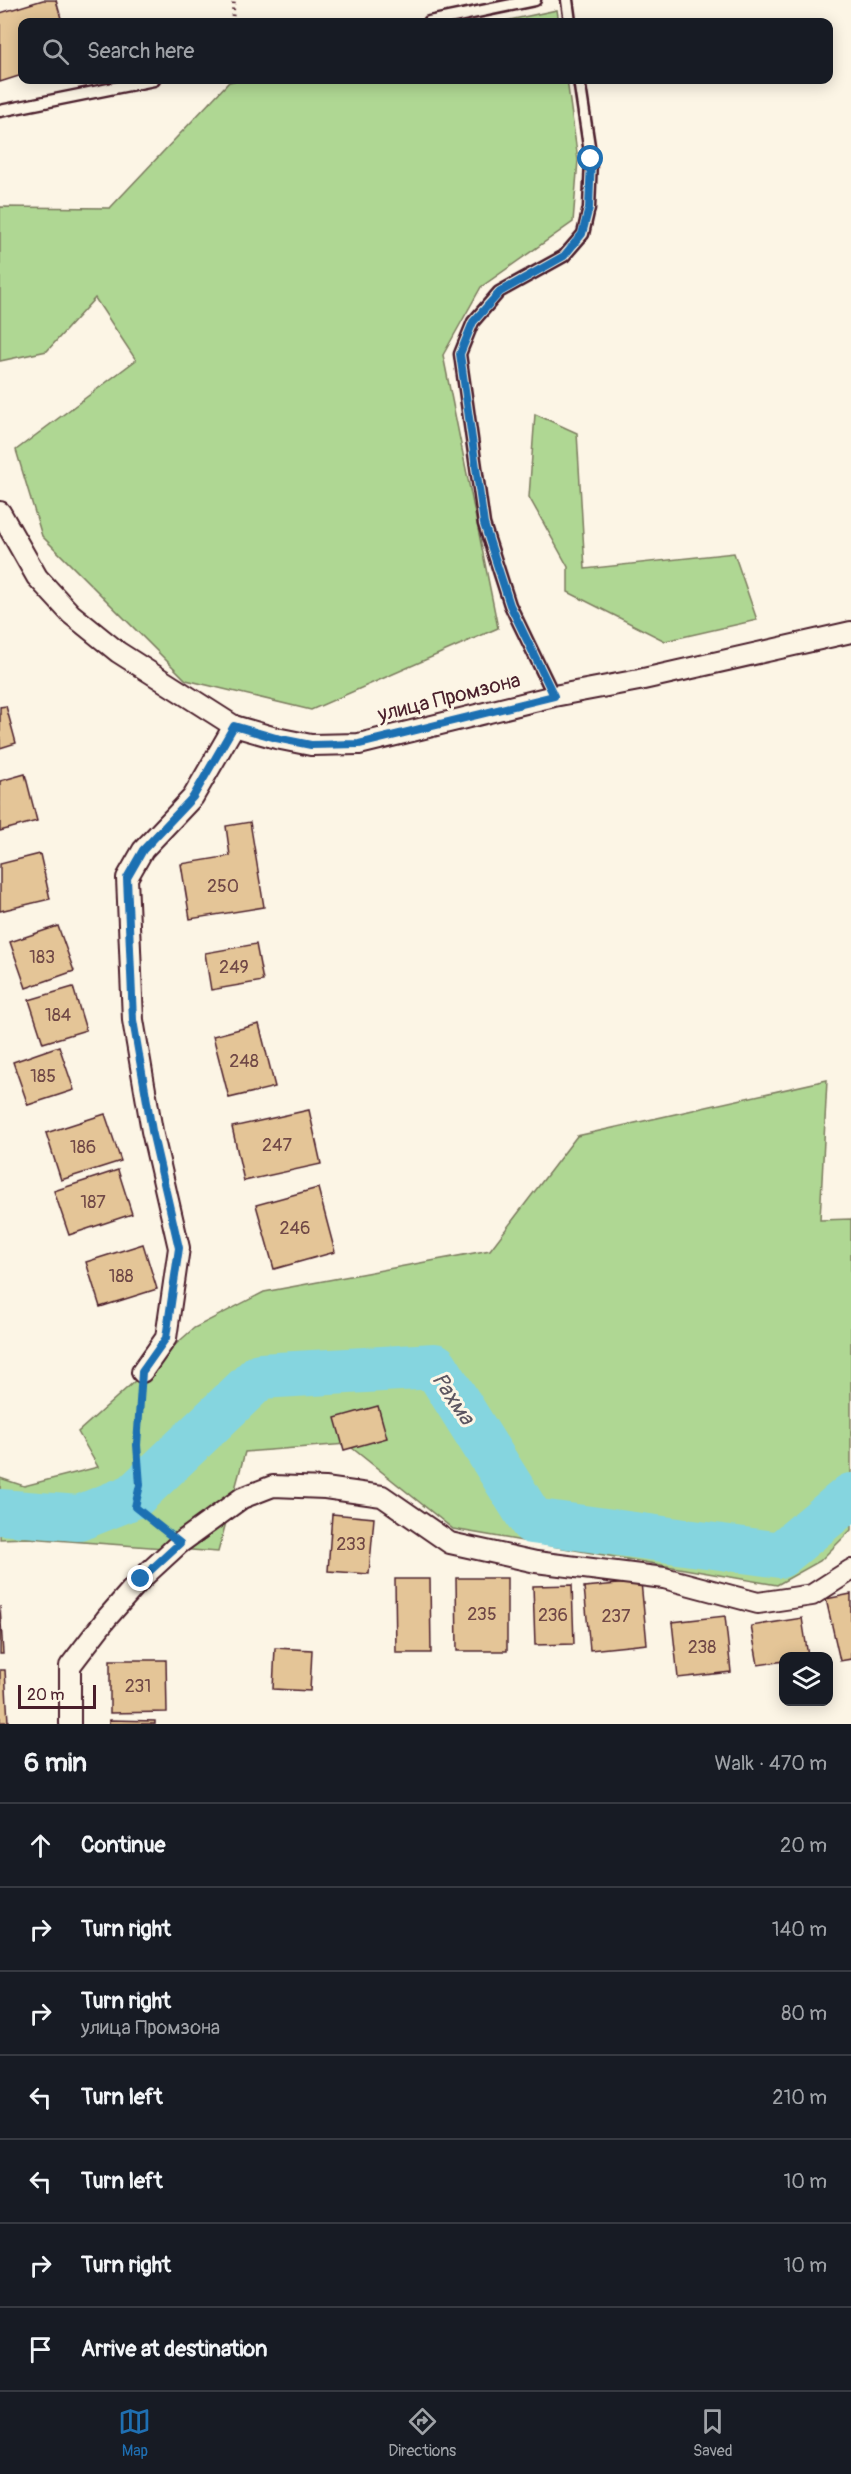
<!DOCTYPE html>
<html lang="en">
<head>
<meta charset="utf-8">
<style>
	body { margin:0; font-family:Pangolin,sans-serif; background:#20242c; color:#f1f3f6 }
	.controls { position:absolute; right:18px; bottom:18px; display:grid; overflow:hidden; border-radius:12px; box-shadow:0 3px 15px #0003 }
	.controls button { width:54px; height:54px; display:grid; place-items:center; padding:0; border:0; border-bottom:2px solid #363941; background:#171b24; color:#f1f3f6; font:30px sans-serif }
	.scale { position:absolute; left:18px; bottom:15px; width:78px; box-sizing:border-box; padding-left:6px; border:3px solid #4a1f2b; border-top:0; font-size:16px; line-height:21px; white-space:nowrap; color:#4a1f2b; -webkit-text-stroke:4px #fcf5e5; paint-order:stroke }
	.stop { position:absolute; width:18px; height:18px; margin:-14px; border:4px solid #1f6fb2; border-radius:50%; background:#fff }
	.stop.end { background:#1f6fb2; border-color:#fff; box-shadow:0 2px 6px #0008 }
	.list { margin:0; padding:0; list-style:none }
	h2 { display:flex; justify-content:space-between; align-items:center; height:78px; margin:0; padding:0 24px; font-size:26px }
	h2 small { font-size:20px; font-weight:400; color:#9ea1a6 }
	.list li { display:grid; grid-template-columns:39px 1fr auto; gap:18px; align-items:center; box-sizing:border-box; height:84px; padding:0 24px; border-top:2px solid #363941 }
	.list b { display:block; font-size:22px; white-space:nowrap }
	.list p { margin:0; font-size:20px; white-space:nowrap; color:#9ea1a6 }
	.list em { font-size:20px; font-style:normal; color:#9ea1a6 }
	.icon { flex:none; width:33px; height:33px; fill:none; stroke:currentColor; stroke-width:2; stroke-linecap:round; stroke-linejoin:round }
	.map { position:relative; flex:none; width:851px; height:1724px; overflow:hidden }
	.search { position:absolute; background:#171b24; box-shadow:0 3px 15px #0003; left:18px; right:18px; top:18px; height:66px; display:flex; align-items:center; gap:15px; box-sizing:border-box; padding:0 21px; border-radius:12px; color:#9ea1a6; font-size:22px }
	.sheet { height:666px; background:#171b24 }
	nav { display:flex; justify-content:space-around; align-items:center; box-sizing:border-box; height:84px; border-top:2px solid #363941; background:#171b24; font-size:16px; color:#9ea1a6 }
	nav a { display:grid; justify-items:center; gap:3px }
	nav .on { color:#1f6fb2 }
	.map>svg:first-child { display:block }
	.green { fill:#afd793; stroke:#7c7b5f; stroke-width:1.5 }
	.lines { fill:none; stroke-linecap:round; stroke-linejoin:round }
	.river { stroke:#85d5df; stroke-width:46 }
	.building { fill:#e4c597; stroke:#4a1f2b; stroke-width:1.5 }
	.lane-casing { stroke:#4a1f2b; stroke-width:15 }
	.street-casing { stroke:#4a1f2b; stroke-width:24 }
	.path { stroke:#4a1f2b; stroke-width:4; stroke-dasharray:1.5 4.5; stroke-linecap:butt }
	.lane { stroke:#fcf5e5; stroke-width:10 }
	.street { stroke:#fcf5e5; stroke-width:20 }
	.route { stroke:#1f6fb2; stroke-width:8 }
	.labels { text-anchor:middle; stroke-width:6; stroke-linejoin:round; paint-order:stroke }
	.number-label { font-size:18px; fill:#704846 }
	.street-label { font-size:21px; fill:#4a1f2b; stroke:#fcf5e5 }
	.water-label { font-size:22px; font-style:italic; fill:#5c5661; stroke:#fcf5e5 }
</style>
</head>
<body>
<div class="map">
<svg width="851" height="1724" viewBox="0 0 851 1724">
	<rect width="100%" height="100%" fill="#fcf5e5"/>
	<filter id="ink" filterUnits="userSpaceOnUse"><feTurbulence type="fractalNoise" baseFrequency=".0167" numOctaves="2"/><feDisplacementMap in="SourceGraphic" scale="12" xChannelSelector="R" yChannelSelector="G"/><feConvolveMatrix kernelMatrix="1 2 1 2 8 2 1 2 1" color-interpolation-filters="sRGB"/></filter>
	<g filter="url(#ink)">
		<g class="green">
			<polygon points="557,10 559,22 500,22"/>
			<polygon points="239,80 567,80 578,160 573,222 481,287 443,355 498,628 311,710 186,680 42,536 16,450 136,360 95,298 47,351 0,361 0,207 110,208 229,82"/>
			<polygon points="535,414 577,433 585,569 734,553 757,620 665,641 568,592 568,567 529,497"/>
			<polygon points="827,1080 820,1220 851,1219 851,1530 820,1561 777,1585 453,1529 347,1444 245,1452 218,1552 28,1538 0,1539 0,1478 24,1486 98,1467 78,1432 194,1328 264,1292 490,1250 577,1136"/>
		</g>
		<g class="lines">
			<polyline class="river" points="0,1512 79,1518 134,1496 260,1376 435,1366 532,1521 780,1555 851,1496"/>
		</g>
		<g class="building">
			<polygon points="43,0 56,0 62,22 22,22 22,75 0,82 0,13"/>
			<polygon points="6,706 16,743 0,748 0,707"/>
			<polygon points="25,774 37,821 0,831 0,781"/>
			<polygon points="250,822 264,907 190,919 181,864 230,856 226,826"/>
			<polygon points="40,854 50,899 0,911 0,864"/>
			<polygon points="58,926 74,971 26,988 10,942"/>
			<polygon points="256,944 263,981 211,990 205,953"/>
			<polygon points="73,987 86,1030 43,1043 29,1000"/>
			<polygon points="259,1024 275,1087 229,1098 213,1036"/>
			<polygon points="59,1046 74,1090 28,1105 13,1062"/>
			<polygon points="309,1110 321,1164 244,1181 232,1127"/>
			<polygon points="105,1114 121,1161 61,1180 46,1133"/>
			<polygon points="118,1170 132,1214 69,1235 54,1191"/>
			<polygon points="318,1188 335,1252 274,1269 256,1205"/>
			<polygon points="143,1244 157,1289 100,1307 86,1262"/>
			<polygon points="378,1406 387,1438 344,1450 335,1418"/>
			<polygon points="332,1514 374,1518 369,1574 328,1571"/>
			<polygon points="456,1578 507,1578 507,1651 457,1651"/>
			<polygon points="395,1579 430,1579 431,1653 396,1653"/>
			<polygon points="641,1582 647,1644 590,1650 584,1587"/>
			<polygon points="572,1585 574,1644 535,1645 533,1586"/>
			<polygon points="851,1594 851,1659 840,1661 826,1599"/>
			<polygon points="0,1606 3,1654 0,1654"/>
			<polygon points="725,1616 731,1672 678,1678 672,1622"/>
			<polygon points="802,1618 808,1656 784,1656 784,1661 758,1665 751,1626"/>
			<polygon points="275,1648 312,1650 310,1691 273,1689"/>
			<polygon points="110,1660 166,1660 167,1712 110,1713"/>
			<polygon points="0,1670 5,1670 8,1722 0,1722"/>
			<polygon points="109,1720 155,1721 155,1724 109,1724"/>
		</g>
		<g class="lines">
			<defs>
				<g id="lane">
					<polyline points="567,0 570,22"/>
					<polyline points="429,22 535,0"/>
					<polyline points="0,111 154,80"/>
					<polyline points="554,696 510,605 484,524 460,354 473,322 499,292 564,256 583,234 589,208 591,159 579,80"/>
				</g>
				<g id="street">
					<polyline points="0,512 37,577 71,614 118,652 234,726 276,738 311,745 359,744 554,696 639,680 851,632"/>
					<polyline points="142,1372 166,1338 179,1248 152,1131 133,1020 127,878 143,850 193,797 234,726"/>
					<polyline points="70,1724 70,1666 106,1619 141,1579 180,1543 242,1498 273,1486 325,1488 382,1496 450,1543 536,1562 664,1578 758,1603 812,1595 851,1570"/>
				</g>
			</defs>
			<use href="#lane" class="lane-casing"/>
			<use href="#street" class="street-casing"/>
			<g class="path">
				<polyline points="232,22 234,0"/>
				<polyline points="141,1392 137,1445 139,1485 135,1507 163,1530"/>
			</g>
			<use href="#lane" class="lane"/>
			<use href="#street" class="street"/>
		</g>
	</g>
	<g class="lines" filter="url(#ink)">
		<polyline class="route" points="141,1579 180,1543 135,1507 140,1485 137,1445 142,1372 166,1338 179,1248 152,1131 133,1020 127,878 143,850 193,797 234,726 276,738 311,745 359,744 554,696 510,605 484,524 460,354 473,322 500,292 564,256 582,234 589,208 591,159"/>
	</g>
	<g class="labels">
		<g class="number-label">
			<text x="223" y="892">250</text>
			<text x="42" y="963">183</text>
			<text x="234" y="973">249</text>
			<text x="58" y="1021">184</text>
			<text x="244" y="1067">248</text>
			<text x="43" y="1082">185</text>
			<text x="277" y="1151">247</text>
			<text x="83" y="1153">186</text>
			<text x="93" y="1208">187</text>
			<text x="295" y="1234">246</text>
			<text x="121" y="1282">188</text>
			<text x="351" y="1550">233</text>
			<text x="482" y="1620">235</text>
			<text x="553" y="1621">236</text>
			<text x="616" y="1622">237</text>
			<text x="702" y="1653">238</text>
			<text x="138" y="1692">231</text>
		</g>
		<g class="street-label">
			<text transform="translate(449 697) rotate(-14)" y="7">улица Промзона</text>
		</g>
		<g class="water-label">
			<text transform="translate(454 1398) rotate(56)" y="8">Рахма</text>
		</g>
	</g>
</svg>
<div class="controls">
<button><svg class="icon" aria-label="layers" viewBox="0 0 24 24"><path d="M12 4l9 5-9 5-9-5zM3 14l9 5 9-5"/></svg></button>
</div>
<div class="scale">20 m</div>
<div class="stop" style="left:591px;top:159px"></div>
<div class="stop end" style="left:141px;top:1579px"></div>
<div class="search"><svg class="icon" aria-label="search" viewBox="0 0 24 24"><circle cx="10" cy="10" r="6"/><path d="M15 15l6 6"/></svg>Search here</div>
</div>
<section class="sheet">
<h2>6 min<small>Walk · 470 m</small></h2>
<ul class="list">
<li><svg class="icon" aria-label="ahead" viewBox="0 0 24 24"><path d="M12 20V5M6 11l6-6 6 6"/></svg><div><b>Continue</b></div><em>20 m</em></li>
<li><svg class="icon" aria-label="right" viewBox="0 0 24 24"><path d="M7 20v-9h11M14 6l5 5-5 5"/></svg><div><b>Turn right</b></div><em>140 m</em></li>
<li><svg class="icon" aria-label="right" viewBox="0 0 24 24"><path d="M7 20v-9h11M14 6l5 5-5 5"/></svg><div><b>Turn right</b><p>улица Промзона</p></div><em>80 m</em></li>
<li><svg class="icon" aria-label="left" viewBox="0 0 24 24"><path d="M17 20v-9H6M10 6l-5 5 5 5"/></svg><div><b>Turn left</b></div><em>210 m</em></li>
<li><svg class="icon" aria-label="left" viewBox="0 0 24 24"><path d="M17 20v-9H6M10 6l-5 5 5 5"/></svg><div><b>Turn left</b></div><em>10 m</em></li>
<li><svg class="icon" aria-label="right" viewBox="0 0 24 24"><path d="M7 20v-9h11M14 6l5 5-5 5"/></svg><div><b>Turn right</b></div><em>10 m</em></li>
<li><svg class="icon" aria-label="arrive" viewBox="0 0 24 24"><path d="M6 21V4h12l-3 4 3 4H6"/></svg><div><b>Arrive at destination</b></div></li>
</ul>
</section>
<nav>
<a class="on"><svg class="icon" aria-label="map" viewBox="0 0 24 24"><path d="M3 6l6-2 6 2 6-2v14l-6 2-6-2-6 2zM9 4v14M15 6v14"/></svg>Map</a>
<a><svg class="icon" aria-label="directions" viewBox="0 0 24 24"><path d="M12 3l9 9-9 9-9-9zM9 14v-3h6M13 9l2 2-2 2"/></svg>Directions</a>
<a><svg class="icon" aria-label="saved" viewBox="0 0 24 24"><path d="M7 4h10v16l-5-4-5 4z"/></svg>Saved</a>
</nav>
</body>
</html>
